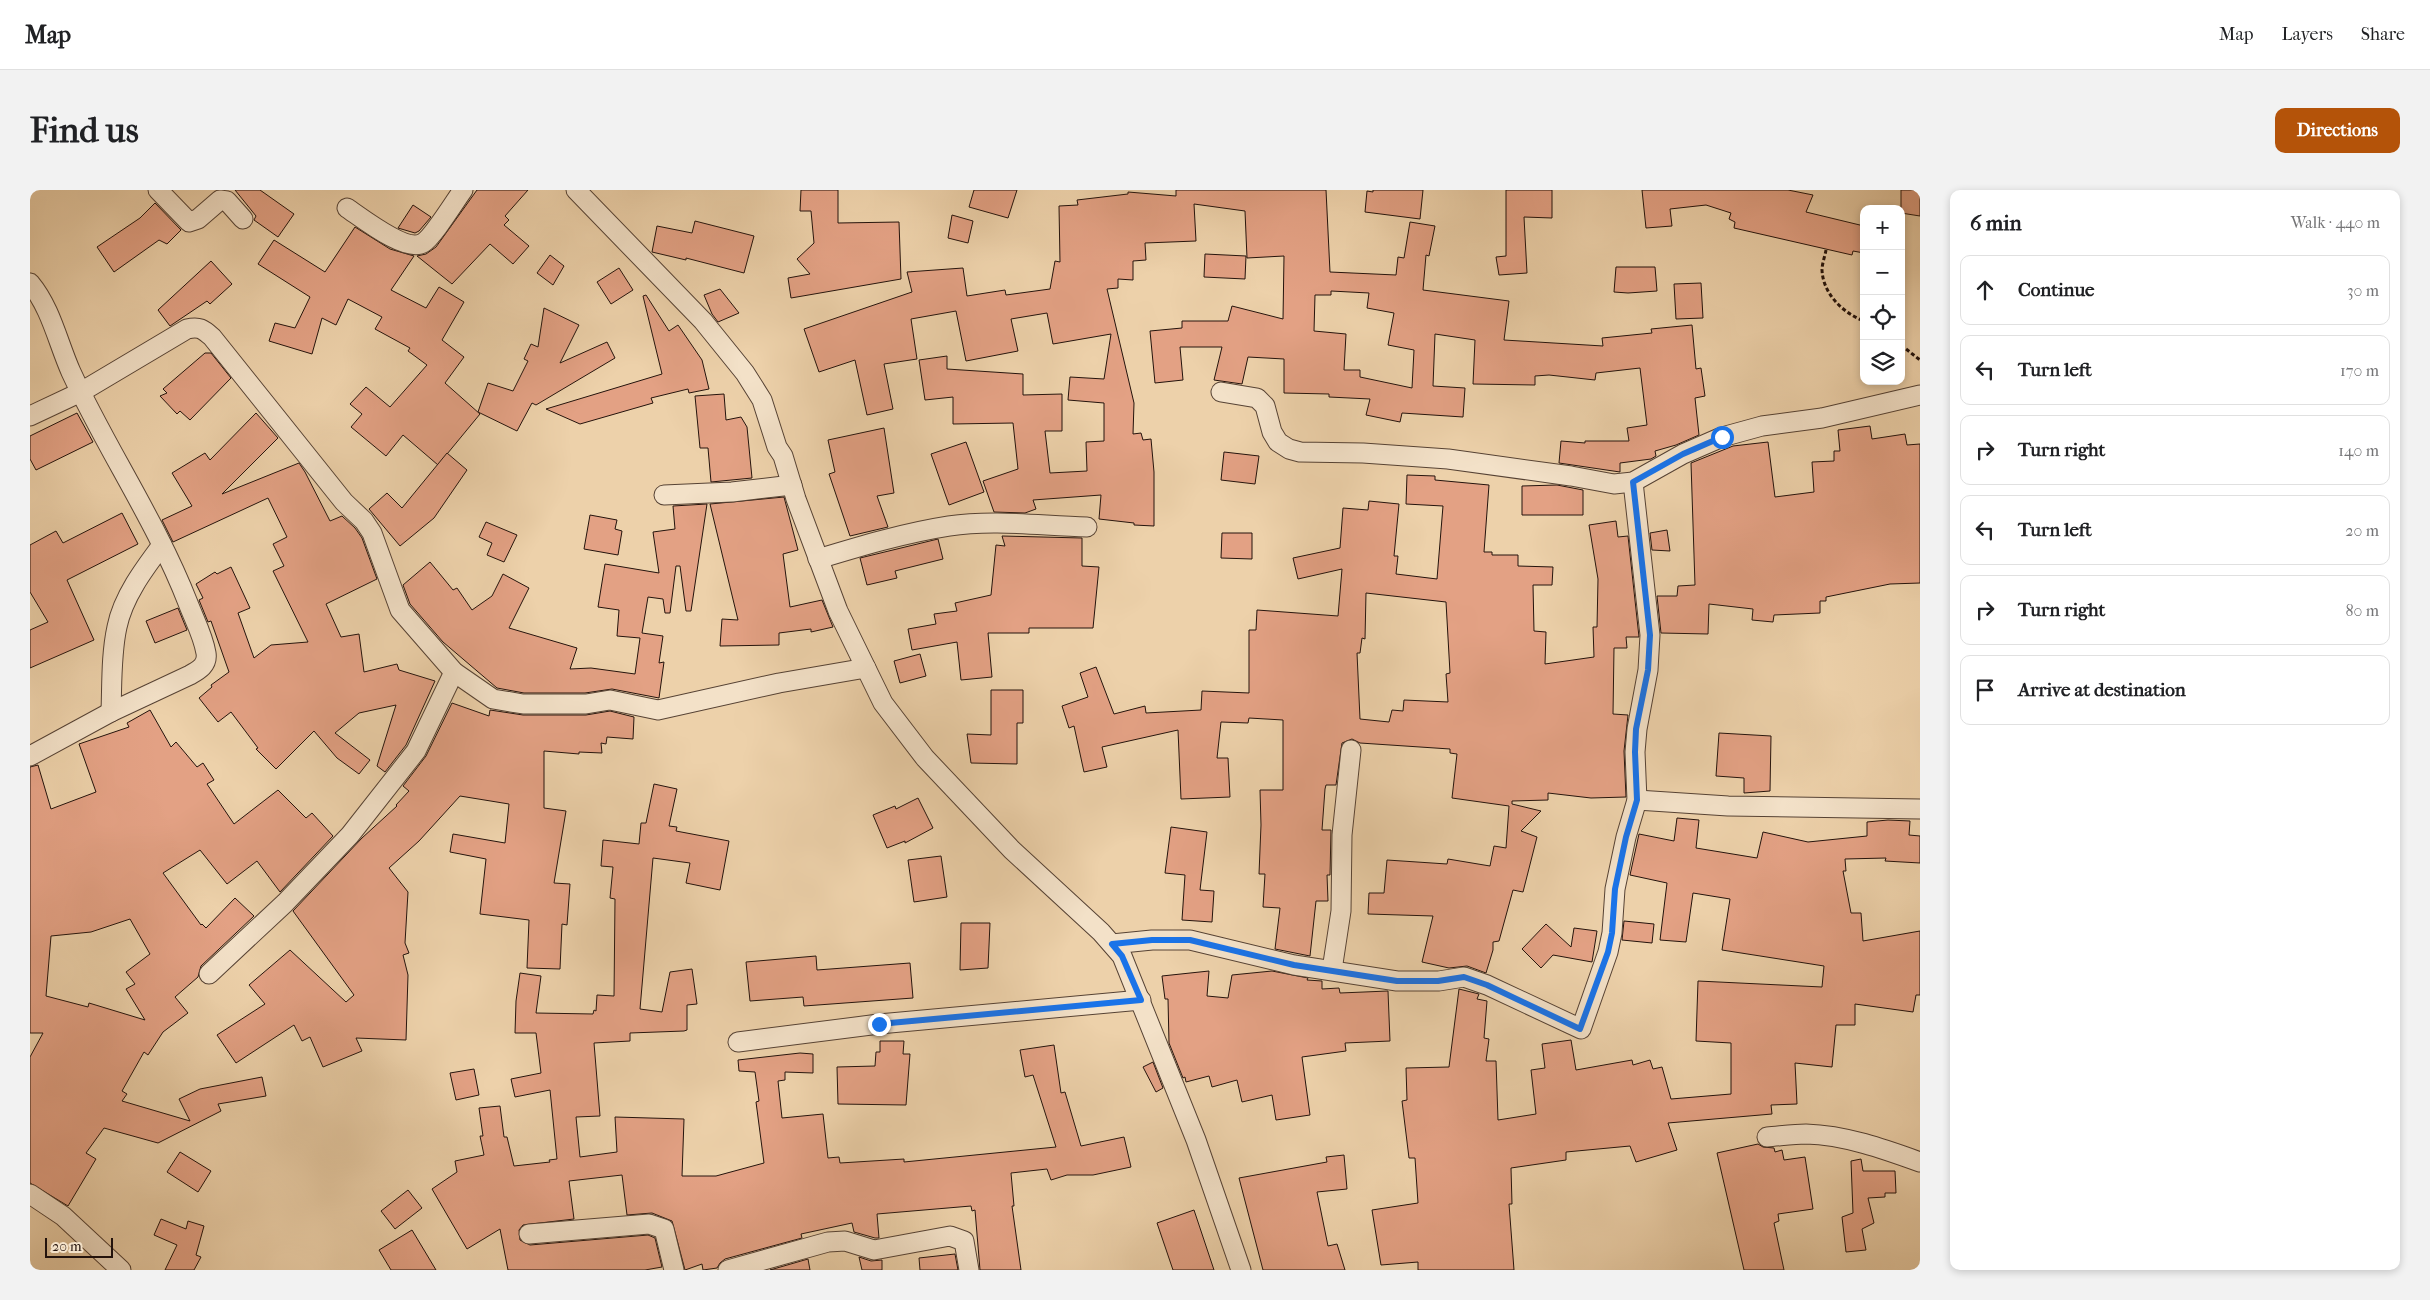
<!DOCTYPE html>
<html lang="en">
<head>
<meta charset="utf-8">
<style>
	body { margin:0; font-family:"IM FELL French Canon",serif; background:#f2f2f2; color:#202124 }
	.controls { position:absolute; right:15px; top:15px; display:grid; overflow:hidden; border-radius:10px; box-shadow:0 2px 8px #0003 }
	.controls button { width:45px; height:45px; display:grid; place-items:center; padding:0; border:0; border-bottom:1px solid #e0e0e0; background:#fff; color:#202124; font:25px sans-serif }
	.scale { position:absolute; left:15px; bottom:12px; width:68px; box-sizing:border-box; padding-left:5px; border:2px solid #24130c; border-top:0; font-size:14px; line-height:18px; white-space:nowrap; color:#24130c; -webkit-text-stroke:4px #f3e1c8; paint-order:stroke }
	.stop { position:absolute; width:15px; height:15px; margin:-11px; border:4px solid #1a73e8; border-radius:50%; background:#fff }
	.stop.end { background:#1a73e8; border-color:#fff; box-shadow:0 1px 5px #0008 }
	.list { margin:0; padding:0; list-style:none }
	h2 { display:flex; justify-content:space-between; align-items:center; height:65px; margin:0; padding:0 20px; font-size:21px }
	h2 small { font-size:16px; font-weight:400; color:#757577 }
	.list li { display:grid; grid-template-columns:32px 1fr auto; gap:15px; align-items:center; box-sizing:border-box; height:70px; margin:0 10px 10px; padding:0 10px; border:1px solid #e0e0e0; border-radius:10px }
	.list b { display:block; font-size:19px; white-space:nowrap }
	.list em { font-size:16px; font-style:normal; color:#757577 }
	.icon { flex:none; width:28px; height:28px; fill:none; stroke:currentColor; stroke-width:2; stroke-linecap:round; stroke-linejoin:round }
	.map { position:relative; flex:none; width:1890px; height:1080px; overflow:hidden; border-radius:10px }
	header { display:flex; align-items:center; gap:30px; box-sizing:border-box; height:70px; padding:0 25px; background:#fff; border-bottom:1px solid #e0e0e0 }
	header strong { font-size:24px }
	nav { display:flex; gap:28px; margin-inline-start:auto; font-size:18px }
	.intro { display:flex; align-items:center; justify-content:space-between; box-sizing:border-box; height:120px; padding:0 30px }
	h1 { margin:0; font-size:35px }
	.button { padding:12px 22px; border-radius:10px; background:#b45309; color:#fff; font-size:18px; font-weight:700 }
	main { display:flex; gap:30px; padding:0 30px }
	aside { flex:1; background:#fff; border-radius:10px; box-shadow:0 2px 8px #0003 }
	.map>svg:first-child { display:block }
	.building { fill:#e3a184; stroke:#24130c; fill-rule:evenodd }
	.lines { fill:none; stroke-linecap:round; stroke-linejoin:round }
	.minor-casing { stroke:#564234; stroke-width:21 }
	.path { stroke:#24130c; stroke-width:3; stroke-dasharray:4 2.5; stroke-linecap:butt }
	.minor { stroke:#f3e1c8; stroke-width:19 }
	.route { stroke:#1a73e8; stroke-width:6 }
</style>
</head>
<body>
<header>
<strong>Map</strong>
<nav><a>Map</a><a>Layers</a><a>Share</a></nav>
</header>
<div class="intro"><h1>Find us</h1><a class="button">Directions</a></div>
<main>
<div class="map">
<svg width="1890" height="1080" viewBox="0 0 1890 1080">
	<rect width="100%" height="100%" fill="#edd1aa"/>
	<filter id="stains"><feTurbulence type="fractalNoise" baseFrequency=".004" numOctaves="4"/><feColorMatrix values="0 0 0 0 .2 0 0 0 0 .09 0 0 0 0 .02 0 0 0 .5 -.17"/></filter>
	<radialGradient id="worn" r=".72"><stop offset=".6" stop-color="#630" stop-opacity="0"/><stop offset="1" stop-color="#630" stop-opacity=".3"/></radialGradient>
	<g class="building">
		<polygon points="205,0 230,0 264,24 248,47 224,30 226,26"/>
		<polygon points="447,0 498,0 475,26 479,30 474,35 499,56 483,74 460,54 422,94 387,66 396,64 406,57"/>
		<polygon points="771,0 808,0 808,33 869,32 871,89 761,108 758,88 780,84 767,69 784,53 781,21 770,21"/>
		<polygon points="944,0 987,0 978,28 939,17"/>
		<path d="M1146,0H1296L1300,82L1366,85L1368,67L1374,68L1380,32L1405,36L1399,66L1396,65L1393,100L1479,111L1474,150L1573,156L1572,148L1622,143L1621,139L1662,135L1666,179L1671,178L1675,206L1665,208L1669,245L1646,255L1625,261L1626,266L1621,269L1590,273V282L1529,273L1531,251L1555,253V251H1599L1597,238L1617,235L1610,178L1566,183L1565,190L1519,185L1505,186V195L1443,194L1445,150L1405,144L1403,196L1435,198L1433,227L1372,223L1370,232L1336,225L1340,209L1299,207V204L1254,203V169L1218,167L1212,194L1184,190L1192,157H1150L1153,190L1125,193L1120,141L1152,138V131H1198L1202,116L1253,129L1254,66L1217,68L1215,21L1164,14L1166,51L1115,53L1116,70L1103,71V90L1088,89V98L1077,99L1104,213L1103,244L1111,243L1113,250L1121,249L1124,282V336L1104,335V333L1069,329L1071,305L1003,310L1006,319L995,323L964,322L953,291L988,279L983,233L923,234V207L895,210L889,170L917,166V179L993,184V205L1032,204V241H1015L1020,283L1057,281L1056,252L1074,251V213L1038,210L1040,187L1074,189L1081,144L1023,154L1017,123L981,129L988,161L936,171L926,121L881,129L887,169L854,174L863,219L837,225L825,170L789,182L774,139L882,102L877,82L933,78L937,106L975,100L976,105L1020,99L1025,71L1030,72L1029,16L1048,15L1047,10L1098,4V2L1146,6ZM1301,101L1339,103L1337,118L1364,123L1358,155L1384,160L1382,198L1330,187V180H1314L1316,144L1284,141L1285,105H1301Z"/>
		<polygon points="1343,0 1393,0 1390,29 1335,22 1337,1 1343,2"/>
		<polygon points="1476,0 1522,0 1522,28 1494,27 1497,83 1469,85 1466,67 1476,66"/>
		<polygon points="1612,0 1758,0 1783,5 1776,22 1834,36 1834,63 1823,61 1822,65 1704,38 1705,32 1699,29 1701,23 1676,15 1640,19 1642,36 1616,38"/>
		<polygon points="1871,0 1890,0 1890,26 1871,23"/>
		<polygon points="125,13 151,40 137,54 129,50 84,82 67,57 110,28"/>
		<polygon points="383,15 401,27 389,41 385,43 368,38"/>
		<polygon points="922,25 943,31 938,53 918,48"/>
		<polygon points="665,31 724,46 714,83 656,68 656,70 622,62 627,36 662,43"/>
		<polygon points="325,37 360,59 384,66 361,100 396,118 409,97 434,112 412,150 434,167 415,193 450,224 408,275 373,245 356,266 321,237 332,224 320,214 336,197 360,217 397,175 378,161 380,158 345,139 352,127 318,109 306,135 292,128 282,164 239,151 245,133 265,138 280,107 228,74 244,50 295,82"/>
		<polygon points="1175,64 1216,66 1215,89 1174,87"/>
		<polygon points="520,65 534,76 523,95 507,83"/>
		<polygon points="181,71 202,94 180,114 177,111 140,136 128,120"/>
		<polygon points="1586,77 1625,77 1627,101 1598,103 1584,102"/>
		<polygon points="589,78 603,100 581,114 567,92"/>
		<polygon points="1671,93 1673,128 1646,129 1644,94"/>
		<polygon points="690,99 709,123 688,132 682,124 674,105"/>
		<polygon points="616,105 639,141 648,135 672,170 679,199 659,203 658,199 621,208 623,213 550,234 516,219 632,184 613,106"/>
		<polygon points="514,118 549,135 530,173 577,152 585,168 506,215 502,213 487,241 448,222 458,193 483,201 498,171 494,169 501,154 508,157"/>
		<polygon points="175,163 181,163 201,188 160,230 150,221 147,224 130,206 137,203 133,199"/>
		<polygon points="694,204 696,230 711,227 717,237 722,288 681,292 678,258 670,258 665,206"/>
		<polygon points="47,223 63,252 6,280 0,269 0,246"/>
		<polygon points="226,223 248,248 192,304 269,273 275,282 300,331 312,326 325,338 332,348 347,389 296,414 311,447 329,444 334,482 367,474 369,480 405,491 376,555 355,582 347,576 366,515 329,523 305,543 340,570 329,584 307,568 284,541 246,579 226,559 228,558 201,522 188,532 169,508 182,497 181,495 199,482 181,431 178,432 169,410 173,408 166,394 185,382 187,384 201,377 220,418 208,423 224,468 241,455 278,452 243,381 254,376 243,354 257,347 238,308 143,352 132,330 162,316 142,283 175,263 180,270"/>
		<polygon points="1840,236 1842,249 1875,244 1877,255 1890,254 1890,393 1860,394 1796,407 1796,411 1790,411 1790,423 1744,425 1743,432 1722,430 1723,419 1679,414 1678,444 1631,443 1627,406 1647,406 1648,396 1665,395 1661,273 1703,256 1738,252 1745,307 1784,302 1782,272 1804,271 1804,261 1810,261 1808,240"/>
		<polygon points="854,238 864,303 847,306 858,337 820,346 799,284 805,282 798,250"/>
		<polygon points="936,252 954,302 919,315 901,264"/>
		<polygon points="1194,262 1229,266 1225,294 1191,290"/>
		<polygon points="417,263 437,280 404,328 370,356 339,319 357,303 372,318"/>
		<path d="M1377,285L1405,286V290L1459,295L1454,362H1462V365H1488V376L1523,377L1522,395H1503L1504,441L1516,442L1515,474L1564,467L1563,437H1567L1568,389L1559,335L1586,331L1588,347L1598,346L1609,447H1596L1597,458H1584L1583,524L1598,525L1594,561L1596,607L1561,608L1518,603V610L1482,611V614L1511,621L1491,641L1507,647L1493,702L1483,700L1469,751L1463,752V760L1456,783L1437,776L1419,778L1392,772L1403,726L1338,724L1339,703H1354L1357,670L1417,674L1418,669L1460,676L1464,656L1476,658L1479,616L1422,608L1427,564L1420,563V559L1330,553L1322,549L1312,553L1306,595H1296L1295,599L1292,640H1301L1300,685H1297L1298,711H1286L1280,766L1245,759L1250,718L1233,717L1235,684H1229L1231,635L1230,600H1253V530L1219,528L1218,533L1191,532L1187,568H1198L1200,607L1151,609L1148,540L1072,557L1077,577L1054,582L1044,536L1039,538L1032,516L1058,507L1050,483L1066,477L1084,524L1115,516L1116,523L1171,520L1172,501L1219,503V440H1226L1227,420L1308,426L1312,379L1268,389L1263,368L1310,358L1313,318L1338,320L1339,311L1369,314L1364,366H1368L1366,384L1407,389L1413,316L1376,314ZM1336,403L1416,412L1420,483L1416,484L1418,512L1374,510L1373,521L1362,520L1359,532L1330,529L1327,463H1330L1332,448L1335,449Z"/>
		<polygon points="1527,295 1553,300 1553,325 1492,325 1492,296"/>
		<polygon points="754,307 768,360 753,364 760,417 792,410 803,437 781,442 781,439 749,443 749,455 690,456 692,429 708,430 680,314"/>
		<polygon points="677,314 661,421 656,421 650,376 646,376 640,423 635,423 633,409 618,407 612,443 633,446 629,473 634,472 629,508 582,499 555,503 494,503 467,498 413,452 380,414 373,395 400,372 423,400 427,398 442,420 462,406 473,384 499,398 479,438 547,458 540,479 561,478 605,484 610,448 587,446 589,420 568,417 575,374 629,383 623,342 645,339 643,316"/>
		<polygon points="92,323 108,354 37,390 64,450 0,478 0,440 18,432 0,402 0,355 26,341 33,353"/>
		<polygon points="560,325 587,330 585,339 592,341 588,365 554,359"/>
		<polygon points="456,332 487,345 474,372 457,365 462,353 449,347"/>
		<polygon points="1637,340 1640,361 1622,360 1620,343"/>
		<polygon points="1192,343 1222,343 1222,369 1191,368"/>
		<polygon points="972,346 1052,348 1052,376 1069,377 1063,438 999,438 999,443 958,443 962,487 931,490 927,452 882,460 878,439 906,434 904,424 927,421 925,413 961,405 966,355 975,356"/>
		<polygon points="908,349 913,369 865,381 867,388 837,395 830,368"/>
		<polygon points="148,418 157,440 125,453 116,431"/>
		<polygon points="890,464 896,486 870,493 864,471"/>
		<polygon points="961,500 993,500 993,533 987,533 987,574 941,573 937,544 961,545"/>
		<polygon points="422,513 459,526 460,520 493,525 556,525 580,521 604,527 603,549 577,547 576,554 571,553 572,563 549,562 549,564 514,561 514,618 536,621 524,693 540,694 537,735 532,734 530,779 497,778 499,730 450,724 456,669 420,662 423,644 475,653 479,614 430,606 389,651 359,678 378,702 375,753 379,763 373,765 378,785 376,850 326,848 332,861 293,877 280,847 272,851 264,835 206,873 187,845 235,814 219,795 260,760 316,812 324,805 263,721 332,648 367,616 366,615 379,601 373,596 396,566"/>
		<path d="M120,520L141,557L146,552L167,577L173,573L184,590L177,594L204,634L248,600L276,628L282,623L303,646L250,702L227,671L197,694L170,660L133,683L171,735L172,734L176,738L205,708L224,726L171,776L168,787L145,807L158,823L133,842L118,865L114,862L92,901L97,904L92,911L160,931L149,909L170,899L232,887L236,906L188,914L191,921L128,953L74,938L56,963L66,969L38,1016L0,993V867L13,843H0V577L8,575L21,619L66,602L49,554L99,537L97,533ZM100,729L120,764L96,782L105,794L96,799L115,830L59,813L58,817L16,806L21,746L61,742Z"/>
		<polygon points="1689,543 1741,546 1740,601 1714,603 1714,588 1686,586"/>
		<polygon points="624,594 647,599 639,636 647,637 646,641 699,651 690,700 656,693 660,673 623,668 610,819 632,822 640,782 662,779 667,814 657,815 657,840 654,841 600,843 600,851 564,853 570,926 546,927 550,967 587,962 585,927 654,929 652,986 686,986 734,973 726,912 729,911 725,882 709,881 708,870 770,863 783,864 783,883 755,882 755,890 748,891 752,928 793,924 798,968 809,967 810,973 874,969 874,972 1026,957 1003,885 995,887 990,860 1024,855 1031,903 1035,902 1051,956 1094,947 1101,977 1063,985 1037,985 1021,990 1017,979 981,983 984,1016 982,1016 991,1080 950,1080 945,1020 942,1021 941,1016 847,1024 849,1048 845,1048 824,1042 822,1033 771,1044 772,1048 695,1069 690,1073 687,1078 673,1080 672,1074 655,1080 642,1031 622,1023 597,1025 592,985 539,991 544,1029 493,1035 489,1040 490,1050 500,1055 618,1045 625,1048 632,1077 615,1080 478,1080 470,1039 437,1059 402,999 427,982 425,971 454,965 450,946 453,946 449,918 470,916 474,947 477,947 484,976 520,972 519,970 527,969 520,900 485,907 481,889 511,883 506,843 485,843 486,811 490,783 511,786 506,823 563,824 564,820 566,821 567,805 584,806 585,709 580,708 583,677 571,676 573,650 609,654 611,633 616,633"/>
		<polygon points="888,608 903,638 875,653 875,651 857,658 843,625 865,616 866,619"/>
		<polygon points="1647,628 1669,630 1666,658 1727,668 1733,642 1778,652 1837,646 1837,632 1858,630 1880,631 1879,645 1890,646 1890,673 1855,671 1856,668 1815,669 1816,681 1813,681 1821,723 1831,723 1833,751 1890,741 1890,805 1886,805 1883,822 1825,814 1825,835 1806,835 1802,877 1765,873 1767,914 1741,915 1742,924 1638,933 1647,960 1606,972 1600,956 1536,962 1536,970 1481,978 1482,1014 1479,1014 1484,1080 1388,1080 1388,1072 1351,1075 1342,1020 1388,1013 1385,968 1379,968 1372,911 1377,910 1376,878 1419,877 1429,799 1449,804 1447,809 1457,811 1454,848 1459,849 1456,871 1466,871 1468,930 1506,924 1501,880 1515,878 1512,854 1541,850 1546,880 1602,870 1603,875 1620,870 1623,879 1632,877 1641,909 1701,904 1701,853 1666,851 1668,791 1792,797 1794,776 1692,760 1700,709 1663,703 1656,752 1630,750 1637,693 1600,685 1609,644 1644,651"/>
		<polygon points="1141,637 1177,642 1170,700 1184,701 1182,732 1152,730 1155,685 1135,683"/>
		<polygon points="911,666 917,707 884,712 878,670"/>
		<polygon points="1594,731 1624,734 1622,753 1592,750"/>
		<polygon points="931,733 960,733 958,778 930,780"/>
		<polygon points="1516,734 1541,757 1544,738 1567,741 1562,772 1523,765 1511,778 1492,759"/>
		<polygon points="786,766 787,780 880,773 883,808 774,816 773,807 720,811 716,772"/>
		<polygon points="1179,781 1177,806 1198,808 1202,785 1242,781 1278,788 1277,790 1292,791 1292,799 1309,798 1310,803 1358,801 1360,851 1315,853 1316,861 1272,867 1280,925 1246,930 1242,905 1212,912 1207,890 1182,897 1179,886 1156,892 1155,887 1153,888 1139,853 1138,809 1135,809 1132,786"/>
		<polygon points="850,851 874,851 873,864 880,864 876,915 808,914 807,877 845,876 846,862 850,862"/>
		<polygon points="1123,872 1133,898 1126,902 1113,877"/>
		<polygon points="444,879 449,905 426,910 420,883"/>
		<polygon points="1728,954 1733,957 1744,958 1745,962 1752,960 1754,970 1775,967 1783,1019 1748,1024 1749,1031 1744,1033 1754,1080 1714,1080 1687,963"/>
		<polygon points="150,962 181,981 168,1002 137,982"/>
		<polygon points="1314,965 1317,999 1287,1002 1298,1056 1307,1054 1315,1080 1233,1080 1209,988 1297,972 1296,967"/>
		<polygon points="1831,969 1833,981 1865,981 1866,1003 1855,1003 1855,1007 1838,1008 1844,1033 1832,1039 1836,1060 1816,1062 1812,1027 1823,1023 1821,971"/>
		<polygon points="378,1000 392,1018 365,1039 351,1021"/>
		<polygon points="1164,1020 1184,1080 1143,1080 1127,1033"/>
		<polygon points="131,1029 156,1039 158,1031 174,1036 166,1065 171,1067 164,1080 135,1080 147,1055 124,1045"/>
		<polygon points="382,1040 406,1080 361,1080 349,1060"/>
		<polygon points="925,1064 928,1080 890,1080 889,1068"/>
		<polygon points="829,1067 841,1071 852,1070 852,1080 832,1080"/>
		<polygon points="778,1069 780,1080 740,1080"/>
	</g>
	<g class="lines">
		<defs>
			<g id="minor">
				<polyline points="128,0 159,32 168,29 190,10 197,11 213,29"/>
				<polyline points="546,0 673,131 715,183 732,210 747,257 753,266 766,309 808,421 853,513 895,568 982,660 1071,742 1092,766 1166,950 1211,1080"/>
				<path d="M317,18C332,28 376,63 393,53C403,47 425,11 433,0"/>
				<path d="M0,93C21,118 28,153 41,182C77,260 127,333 158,413C164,429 173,445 176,463C178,475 169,480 160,485L81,522L0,566"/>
				<polyline points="1191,202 1227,208 1235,216 1242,242 1248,252 1259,259 1270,262 1333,263 1418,269 1541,286 1584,294 1603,292 1653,264 1692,247 1732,236 1792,228 1890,205"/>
				<path d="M0,226L51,202L157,139C169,136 173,139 182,147L314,312L334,331L342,343L370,420L424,482L463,509L493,514H556L580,510L628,520L749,493L836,478"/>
				<polyline points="634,305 702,302 762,295"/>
				<path d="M788,369C831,356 874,343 919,336C964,329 1012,336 1057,337"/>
				<path d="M81,522C82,494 81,464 87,437C93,407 114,379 132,355"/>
				<polyline points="1607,610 1698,616 1890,619"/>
				<polyline points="1082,754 1122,750 1160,750 1264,775 1367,791 1409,791 1434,787 1457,795 1551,839 1578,762 1582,743 1585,699 1596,647 1607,610 1605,562 1607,539 1618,480 1620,445 1603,292"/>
				<polyline points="1302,780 1311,721 1312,645 1321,560"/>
				<polyline points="179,784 255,713 320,645 386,561 424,482"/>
				<polyline points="708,852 849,834 1111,810"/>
				<path d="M1737,947C1750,946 1764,944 1776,944C1815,945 1854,959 1890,972"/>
				<polyline points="0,1004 33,1026 91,1080"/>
				<polyline points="499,1044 619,1034 634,1039 644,1080"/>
				<polyline points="698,1080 798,1052 815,1051 844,1060 920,1046 934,1051 939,1080"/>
			</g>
		</defs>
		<use href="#minor" class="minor-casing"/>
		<g class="path">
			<path d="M1796,60C1795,66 1792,74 1792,80C1793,104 1813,123 1834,131"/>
			<polyline points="1871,155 1890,170"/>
		</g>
		<use href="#minor" class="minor"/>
	</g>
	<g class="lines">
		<polyline class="route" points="849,834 1111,810 1092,766 1082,754 1122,750 1160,750 1264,775 1367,791 1408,791 1434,787 1457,795 1550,839 1578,762 1582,743 1585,699 1596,647 1607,610 1605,562 1606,539 1618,480 1620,445 1603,292 1653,264 1692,247"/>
	</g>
	<rect width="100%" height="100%" filter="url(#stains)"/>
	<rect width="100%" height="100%" fill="url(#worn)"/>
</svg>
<div class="controls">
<button>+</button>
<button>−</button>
<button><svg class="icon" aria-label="locate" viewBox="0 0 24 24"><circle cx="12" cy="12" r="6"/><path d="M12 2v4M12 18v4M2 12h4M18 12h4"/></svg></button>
<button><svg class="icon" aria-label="layers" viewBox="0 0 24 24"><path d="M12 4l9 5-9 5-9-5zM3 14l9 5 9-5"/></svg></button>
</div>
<div class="scale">20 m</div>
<div class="stop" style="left:1692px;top:247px"></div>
<div class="stop end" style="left:849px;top:834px"></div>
</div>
<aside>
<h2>6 min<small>Walk · 440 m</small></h2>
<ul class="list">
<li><svg class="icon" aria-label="ahead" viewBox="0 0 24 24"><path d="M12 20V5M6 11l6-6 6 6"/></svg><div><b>Continue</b></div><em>30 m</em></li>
<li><svg class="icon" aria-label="left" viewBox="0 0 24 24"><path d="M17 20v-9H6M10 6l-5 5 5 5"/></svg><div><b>Turn left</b></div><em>170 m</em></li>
<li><svg class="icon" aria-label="right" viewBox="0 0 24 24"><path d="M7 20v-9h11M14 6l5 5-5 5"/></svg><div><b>Turn right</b></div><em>140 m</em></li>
<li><svg class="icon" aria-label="left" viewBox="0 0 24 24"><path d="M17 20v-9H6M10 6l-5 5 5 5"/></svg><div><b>Turn left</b></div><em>20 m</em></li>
<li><svg class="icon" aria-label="right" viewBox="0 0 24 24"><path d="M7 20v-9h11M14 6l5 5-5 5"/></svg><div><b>Turn right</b></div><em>80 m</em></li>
<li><svg class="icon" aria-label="arrive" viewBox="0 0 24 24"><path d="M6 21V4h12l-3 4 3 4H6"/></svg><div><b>Arrive at destination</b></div></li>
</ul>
</aside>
</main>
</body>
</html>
